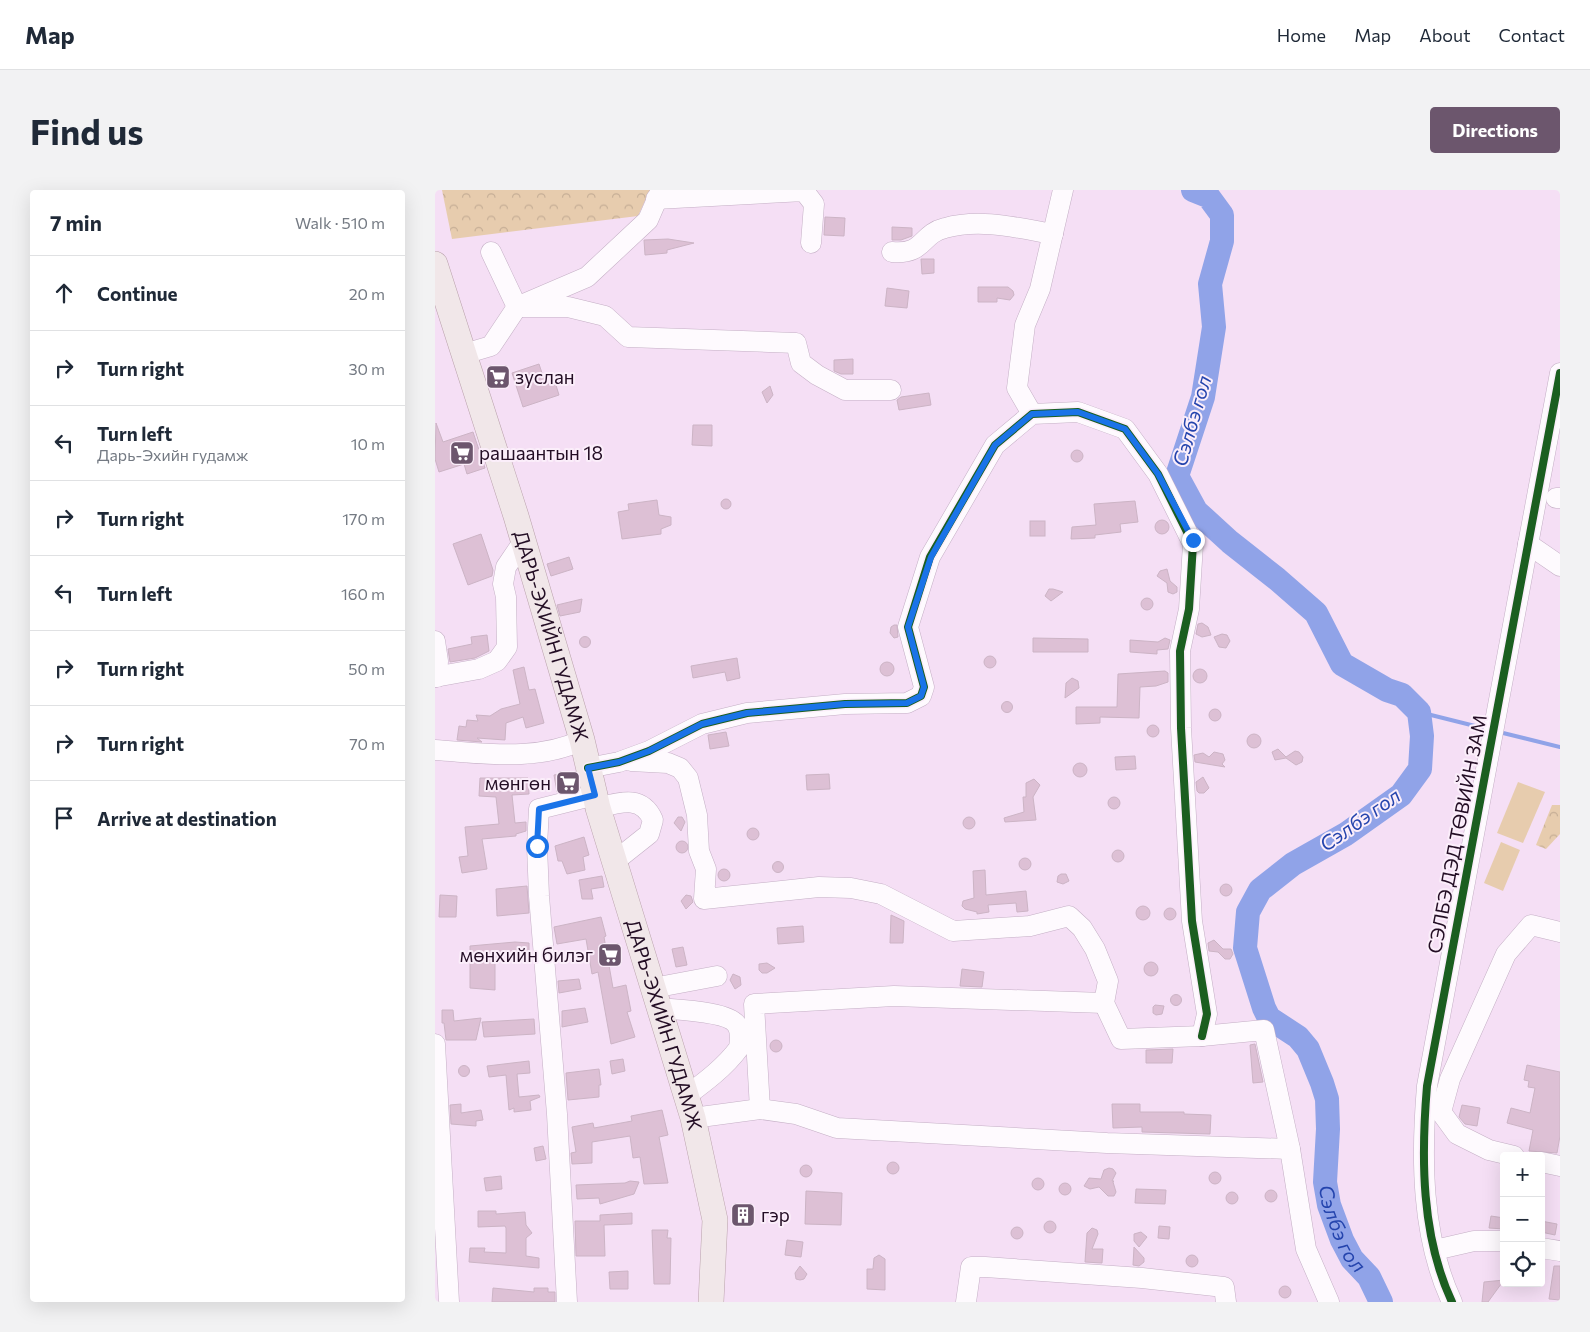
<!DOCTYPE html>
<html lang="en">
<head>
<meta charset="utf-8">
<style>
	body { margin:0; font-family:Commissioner,sans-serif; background:#f2f2f3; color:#1f2937 }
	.controls { position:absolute; right:15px; bottom:15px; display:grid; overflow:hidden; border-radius:5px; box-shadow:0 5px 20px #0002 }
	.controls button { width:45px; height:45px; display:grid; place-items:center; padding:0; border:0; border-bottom:1px solid #e0e1e3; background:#fff; color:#1f2937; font:25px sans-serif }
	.stop { position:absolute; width:15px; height:15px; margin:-11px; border:4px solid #1a73e8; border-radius:50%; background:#fff }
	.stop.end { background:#1a73e8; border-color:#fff; box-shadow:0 1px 5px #0008 }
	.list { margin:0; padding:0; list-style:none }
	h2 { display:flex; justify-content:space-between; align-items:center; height:65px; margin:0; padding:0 20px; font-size:21px }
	h2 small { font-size:16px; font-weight:400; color:#747a83 }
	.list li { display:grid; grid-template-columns:32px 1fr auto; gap:15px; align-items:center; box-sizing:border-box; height:75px; padding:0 20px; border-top:1px solid #e0e1e3 }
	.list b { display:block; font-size:19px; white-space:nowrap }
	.list p { margin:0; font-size:16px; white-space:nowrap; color:#747a83 }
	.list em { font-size:16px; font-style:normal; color:#747a83 }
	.icon { flex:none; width:28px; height:28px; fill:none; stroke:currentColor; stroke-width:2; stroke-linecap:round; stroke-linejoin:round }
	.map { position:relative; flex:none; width:1125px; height:1112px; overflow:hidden; border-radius:5px }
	header { display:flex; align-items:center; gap:30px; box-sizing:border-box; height:70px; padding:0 25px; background:#fff; border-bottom:1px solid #e0e1e3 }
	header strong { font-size:24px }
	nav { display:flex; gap:28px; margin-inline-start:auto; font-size:18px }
	.intro { display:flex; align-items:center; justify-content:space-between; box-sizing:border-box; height:120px; padding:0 30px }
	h1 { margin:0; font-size:35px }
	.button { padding:12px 22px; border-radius:5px; background:#6c566d; color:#fff; font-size:18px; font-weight:700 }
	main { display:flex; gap:30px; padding:0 30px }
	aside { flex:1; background:#fff; border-radius:5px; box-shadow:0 5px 20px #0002 }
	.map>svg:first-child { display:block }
	.grass { fill:#e7ccae }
	.forest { fill:url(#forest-crowns) }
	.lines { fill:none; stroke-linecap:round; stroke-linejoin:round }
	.stream { stroke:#90a3e8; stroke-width:4 }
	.river { stroke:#90a3e8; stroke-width:24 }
	.building { fill:#ddc0d5; stroke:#ccb4c5 }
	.minor-casing { stroke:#c4afc5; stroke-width:21 }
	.major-casing { stroke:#baa2ac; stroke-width:26 }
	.minor { stroke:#fefafe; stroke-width:20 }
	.major { stroke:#f1e7e9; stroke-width:25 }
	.cycleway-casing { stroke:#fbeefa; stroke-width:11 }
	.cycleway { stroke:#1b5e20; stroke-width:8 }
	.route { stroke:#1a73e8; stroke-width:6 }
	.labels { text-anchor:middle; stroke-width:4; stroke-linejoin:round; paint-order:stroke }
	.poi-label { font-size:19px; fill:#230d24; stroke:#fbeefa; text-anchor:start }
	.street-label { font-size:19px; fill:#230d24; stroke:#fbeefa }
	.water-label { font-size:20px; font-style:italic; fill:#2444ad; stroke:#fbeefa }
</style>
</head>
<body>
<header>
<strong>Map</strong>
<nav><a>Home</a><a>Map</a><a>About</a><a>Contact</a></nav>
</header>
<div class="intro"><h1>Find us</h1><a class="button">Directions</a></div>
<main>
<aside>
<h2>7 min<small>Walk · 510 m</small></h2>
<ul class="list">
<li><svg class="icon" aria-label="ahead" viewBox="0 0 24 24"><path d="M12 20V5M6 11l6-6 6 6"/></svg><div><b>Continue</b></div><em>20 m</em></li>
<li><svg class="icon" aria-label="right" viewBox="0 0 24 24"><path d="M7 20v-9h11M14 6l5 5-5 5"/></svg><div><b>Turn right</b></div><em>30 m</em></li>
<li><svg class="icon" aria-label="left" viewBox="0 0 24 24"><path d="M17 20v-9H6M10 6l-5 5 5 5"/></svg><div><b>Turn left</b><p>Дарь-Эхийн гудамж</p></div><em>10 m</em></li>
<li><svg class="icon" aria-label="right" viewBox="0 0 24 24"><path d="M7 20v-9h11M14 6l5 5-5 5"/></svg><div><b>Turn right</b></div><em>170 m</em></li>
<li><svg class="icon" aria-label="left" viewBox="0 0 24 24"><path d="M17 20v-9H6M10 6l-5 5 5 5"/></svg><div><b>Turn left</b></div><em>160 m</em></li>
<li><svg class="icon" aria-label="right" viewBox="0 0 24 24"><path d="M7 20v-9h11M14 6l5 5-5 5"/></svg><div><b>Turn right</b></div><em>50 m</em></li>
<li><svg class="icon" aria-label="right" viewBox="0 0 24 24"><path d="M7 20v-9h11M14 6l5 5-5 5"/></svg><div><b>Turn right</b></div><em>70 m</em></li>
<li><svg class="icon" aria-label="arrive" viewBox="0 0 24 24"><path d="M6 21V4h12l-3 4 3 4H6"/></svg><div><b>Arrive at destination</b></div></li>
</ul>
</aside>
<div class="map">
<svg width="1125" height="1112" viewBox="0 0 1125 1112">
	<defs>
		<pattern id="forest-crowns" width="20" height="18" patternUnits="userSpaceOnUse" patternTransform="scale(1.25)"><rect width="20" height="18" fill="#e7ccae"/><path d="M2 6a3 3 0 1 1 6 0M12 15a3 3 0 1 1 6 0" fill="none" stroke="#c6ae96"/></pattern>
	</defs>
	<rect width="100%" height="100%" fill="#f5dff5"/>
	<g class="grass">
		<polygon points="1083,592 1110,602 1088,653 1062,643"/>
		<polygon points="1066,652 1085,660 1068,701 1049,693"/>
	</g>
	<g class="forest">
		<polygon points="7,0 215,0 203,26 17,49"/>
		<polygon points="1117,615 1125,615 1125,644 1111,659 1101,655"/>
	</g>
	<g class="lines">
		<g class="stream">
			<polyline points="984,522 1052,539"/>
			<polyline points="1064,542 1125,557"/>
		</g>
		<path class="river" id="s1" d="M758,0L773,6L787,25V51L775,94L779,137L768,207L742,286L761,321L795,352L842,389L881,423L907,474L952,500L967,505L984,522L987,546L985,579L966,605L911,644L858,674L825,700L813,722L810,758L829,818L834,828L863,847L873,859L887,893L892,909L893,939L890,992L894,1015L907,1050L917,1069L934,1087L946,1112"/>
	</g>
	<g class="building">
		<polygon points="390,27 410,28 409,46 389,45"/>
		<polygon points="457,37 477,38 477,46 466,50 457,50"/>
		<polygon points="233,49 259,53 232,60 232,63 210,65 209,50"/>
		<polygon points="486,69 499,69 499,83 487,84"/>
		<polygon points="543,97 573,97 578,101 579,105 575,110 562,108 562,112 543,112"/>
		<polygon points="452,98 474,101 472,118 450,116"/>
		<polygon points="418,169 418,184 406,184 399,181 399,170"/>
		<polygon points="104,174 111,195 120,192 124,205 88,217 77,183"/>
		<polygon points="335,196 338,205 332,213 327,202"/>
		<polygon points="494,203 496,215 464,220 462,210 466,207"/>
		<polygon points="1,233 8,252 38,242 50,278 32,284 29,274 4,282 0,269"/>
		<polygon points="258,235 277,235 277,256 257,255"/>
		<circle cx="642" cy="266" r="6"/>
		<circle cx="291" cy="314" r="5"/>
		<polygon points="222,310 224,325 236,327 236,335 226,339 226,344 187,349 183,322 194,320 193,314"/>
		<polygon points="700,311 703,332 685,334 686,342 660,345 660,348 636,349 637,337 661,335 659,314"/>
		<circle cx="727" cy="337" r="7"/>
		<rect x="595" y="331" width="15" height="15"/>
		<polygon points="46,344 58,380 57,386 33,395 18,354"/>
		<polygon points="134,367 138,379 116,386 112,374"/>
		<polygon points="732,379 735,391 742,397 742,402 738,404 733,402 732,393 722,386 725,381"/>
		<polygon points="614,399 618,399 628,402 616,411 610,406"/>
		<circle cx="712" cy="414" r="6"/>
		<polygon points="147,409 145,422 125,426 122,415"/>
		<polygon points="767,433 773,437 776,445 767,447 761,444 763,434"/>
		<polygon points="459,435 462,435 463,447 459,448 455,443 456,437"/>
		<polygon points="787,444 792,445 795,451 791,458 784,457 779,447"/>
		<polygon points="52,445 54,461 40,468 15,472 13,459 37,454 36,447"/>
		<circle cx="150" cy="452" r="5.5"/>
		<polygon points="598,448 653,449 653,462 598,462"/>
		<polygon points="730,448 735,450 733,459 722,460 722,464 695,462 695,450 723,452"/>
		<circle cx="555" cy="472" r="6"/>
		<polygon points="302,468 305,488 292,491 290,482 258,488 256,476"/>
		<circle cx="452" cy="479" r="7"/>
		<polygon points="89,477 94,500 100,499 109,533 91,538 88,527 71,533 70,550 42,548 47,552 22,550 24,536 31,537 32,530 43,531 41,525 55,526 66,519 85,514 78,480"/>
		<circle cx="765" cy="486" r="7"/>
		<polygon points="730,481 733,483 733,492 721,496 705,497 704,528 665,527 665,533 641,534 641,517 682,517 683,484"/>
		<polygon points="637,488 643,491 644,498 630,508 631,493"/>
		<circle cx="572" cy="517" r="5.5"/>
		<circle cx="780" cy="525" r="6"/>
		<circle cx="718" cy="541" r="6"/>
		<polygon points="291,542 294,556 275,559 273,545"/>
		<circle cx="819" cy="551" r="7"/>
		<polygon points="843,559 851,567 860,561 864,562 868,567 867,572 861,575 851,568 840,570 837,562"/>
		<polygon points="779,562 788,564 790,570 787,574 790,577 760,572 759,565 768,563 774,567"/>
		<polygon points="700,566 701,579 681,580 680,567"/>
		<circle cx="645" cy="580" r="7"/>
		<polygon points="136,582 139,598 122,602 119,585"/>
		<polygon points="394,584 395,599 372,600 371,585"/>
		<polygon points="768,587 774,598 769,603 764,603 762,601 761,592"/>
		<polygon points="45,588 93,588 94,604 77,605 80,633 91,632 91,641 81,644 81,646 47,649 52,679 27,683 24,667 33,666 30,637 64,634 61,607 44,606"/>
		<polygon points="599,589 605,595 598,607 601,630 570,632 569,628 589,622 588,607 591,607 591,593"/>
		<circle cx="679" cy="613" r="6"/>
		<circle cx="534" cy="633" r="6"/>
		<polygon points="243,627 247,627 250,632 246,641 239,633"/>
		<circle cx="318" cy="644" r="6"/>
		<polygon points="149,647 154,665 148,667 150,680 132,684 127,671 123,671 120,656"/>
		<circle cx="247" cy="657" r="6"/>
		<circle cx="683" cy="666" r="6"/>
		<circle cx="590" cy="674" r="6"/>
		<circle cx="343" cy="677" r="5.5"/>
		<circle cx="289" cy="685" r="6"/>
		<polygon points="550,680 551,705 591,701 593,721 582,722 581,713 553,715 554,722 542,724 542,722 530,719 527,716 528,711 539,708 538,681"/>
		<polygon points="626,684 631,684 634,691 628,694 622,692 623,686"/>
		<polygon points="167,686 169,697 156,699 158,709 147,709 144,690"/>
		<circle cx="791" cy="700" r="6"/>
		<polygon points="92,696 94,723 62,726 61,699"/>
		<polygon points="5,705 22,706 21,727 4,727"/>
		<polygon points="251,705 256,706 258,712 251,719 246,711"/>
		<circle cx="708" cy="723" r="7"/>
		<circle cx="735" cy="724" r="6"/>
		<polygon points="456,725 469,731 468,753 455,753"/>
		<polygon points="166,727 171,746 169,747 178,798 191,795 196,821 192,822 200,847 176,854 163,782 157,784 151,749 122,754 119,737"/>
		<polygon points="368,736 369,752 343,754 342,738"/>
		<polygon points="779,750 788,759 796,759 798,764 795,769 790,769 783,762 774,761 773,753"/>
		<polygon points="80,752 94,753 94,761 65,764 65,771 60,771 60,800 35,798 35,756"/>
		<polygon points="248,757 252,775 241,777 237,759"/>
		<circle cx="716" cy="779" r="7"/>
		<polygon points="332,773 340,778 332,783 327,783 324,780 324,774"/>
		<polygon points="527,779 549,782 547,797 525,796"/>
		<polygon points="298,784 305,787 306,795 300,799 295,790"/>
		<polygon points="144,789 146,799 124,803 123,791"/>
		<circle cx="741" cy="810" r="5.5"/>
		<polygon points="720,815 729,816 727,824 721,825 718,823 718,817"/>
		<polygon points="150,818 153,832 127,837 127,821"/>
		<polygon points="7,820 18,820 19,831 46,828 41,850 11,850 9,833 7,833"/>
		<polygon points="99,829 100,844 49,847 47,832"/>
		<circle cx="341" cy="856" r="6"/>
		<polygon points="820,854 828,892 818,893 815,855"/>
		<polygon points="738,859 737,873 711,873 711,860"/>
		<polygon points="188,869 190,881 177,884 175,871"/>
		<polygon points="94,871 95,883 82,884 84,907 104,905 105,907 95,911 96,920 79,922 79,918 74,920 71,885 54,887 52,876"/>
		<polygon points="1092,875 1125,882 1125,946 1122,963 1094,961 1098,940 1072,933 1076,918 1095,923 1100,898 1093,897 1094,891 1089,890"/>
		<circle cx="29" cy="881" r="5.5"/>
		<polygon points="164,879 166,895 164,895 164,907 133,910 131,883"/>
		<polygon points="26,914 26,923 46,920 48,930 41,931 41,936 16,934 15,915"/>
		<polygon points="677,914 705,914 705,922 749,922 749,924 776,925 775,944 707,942 707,937 678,938"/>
		<polygon points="1027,915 1045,918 1042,936 1030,934 1024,927"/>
		<polygon points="227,920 233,945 224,947 233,993 209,994 205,967 198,968 195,946 157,952 157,973 137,974 136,963 141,962 137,937 158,933 159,938 197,931 196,926"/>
		<polygon points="108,956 111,969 101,971 99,958"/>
		<circle cx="458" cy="978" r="6"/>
		<circle cx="371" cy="981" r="6"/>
		<polygon points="674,978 678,979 681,983 677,991 679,991 678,992 681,1002 679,1006 673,1006 664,997 655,999 649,996 654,988 666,989 669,980"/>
		<circle cx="780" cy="988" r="6"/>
		<polygon points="66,986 67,999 51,1001 49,988"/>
		<circle cx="603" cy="994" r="6"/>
		<polygon points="195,991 204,992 199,1004 165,1014 164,1008 142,1009 141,995 190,993"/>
		<circle cx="630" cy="999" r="6"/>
		<polygon points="701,999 731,1000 730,1014 700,1013"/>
		<circle cx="836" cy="1006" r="6"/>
		<polygon points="371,1001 407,1003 406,1035 370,1034"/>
		<circle cx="797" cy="1008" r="6"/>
		<circle cx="308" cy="1024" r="6"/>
		<polygon points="43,1021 61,1021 61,1024 90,1022 91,1035 97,1043 91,1048 91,1066 104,1068 104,1078 34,1072 35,1058 50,1058 49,1062 71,1063 71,1038 70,1036 43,1037"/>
		<polygon points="197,1023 197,1034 169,1035 170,1066 141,1066 140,1031 165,1031 165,1025"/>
		<polygon points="1056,1026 1069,1028 1069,1039 1054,1038"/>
		<polygon points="1106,1031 1122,1034 1120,1045 1106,1042"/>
		<circle cx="615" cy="1037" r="6"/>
		<polygon points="724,1036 735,1037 734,1049 723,1048"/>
		<circle cx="582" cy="1043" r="6"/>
		<polygon points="657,1038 662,1040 663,1044 657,1059 668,1059 667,1073 650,1072 652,1043"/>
		<polygon points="217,1040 233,1040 232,1048 236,1048 235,1094 219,1094"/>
		<polygon points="706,1042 712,1047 704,1057 699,1051 699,1044"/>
		<polygon points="352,1050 368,1052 366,1067 350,1065"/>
		<polygon points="699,1057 709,1068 709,1072 704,1076 698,1075"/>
		<polygon points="444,1065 450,1069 450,1100 432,1099 432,1079 438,1079 439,1068"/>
		<circle cx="757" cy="1071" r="6"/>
		<polygon points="365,1076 372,1084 369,1089 365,1090 361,1089 360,1083"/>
		<polygon points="1119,1076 1125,1076 1125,1110 1114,1109"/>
		<polygon points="193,1081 193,1099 175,1099 174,1082"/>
		<polygon points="1069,1090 1053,1112 1047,1112 1049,1092"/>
		<circle cx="850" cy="1102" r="6"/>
		<polygon points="58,1098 99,1102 99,1098 113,1098 113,1102 120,1102 120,1112 57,1112"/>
	</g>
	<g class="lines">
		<defs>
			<g id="minor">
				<polyline points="221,9 369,1 379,14 376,53"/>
				<polyline points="56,62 82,117 133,117 170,126 193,147 361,153 366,173 382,185 410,200 456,200"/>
				<path d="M457,62C490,65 485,44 510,38C545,28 583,38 618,44"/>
				<polyline points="29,164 56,156 82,117 152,87 213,30 226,0"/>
				<polyline points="597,224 582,198 590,135 605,99 628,0"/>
				<polyline points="1121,308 1125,308"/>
				<polyline points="1093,354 1125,376"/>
				<polyline points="0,451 3,471 2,487"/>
				<polyline points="0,487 44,479 62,471 72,457 71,407 68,394 71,377 88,352"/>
				<path d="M0,560C48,563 102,572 147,550"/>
				<polyline points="196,571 233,573 245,578 253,588 262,625 264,661 271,679 269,709 384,697 416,698 446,704 518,741 595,736 634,726 647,738 660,759 673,791 669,813 686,849 767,846 829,840 855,959 871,1059 894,1112"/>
				<polyline points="153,578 184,572 214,561 267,534 312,523 410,514 472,513 486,506 489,497 473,437 495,367 560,255 597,224 643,222 690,239 723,284 758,354 754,419 745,461 746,538 757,731 772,824 767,846"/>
				<path d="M163,618C186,612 207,605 218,630L214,644L180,671"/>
				<polyline points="218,798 282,786"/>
				<path d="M223,818C241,820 293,821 302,835C306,841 305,851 304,858C290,877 270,892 251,906"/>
				<polyline points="0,854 14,1112"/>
				<polyline points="325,919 319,814 459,806 669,813"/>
				<polyline points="258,928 325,919 361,924 402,938 672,953 855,959"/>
				<polyline points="1079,966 1054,960 1022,944 1006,922 1015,889 1071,764 1096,735 1125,742"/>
				<polyline points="1106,972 1125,976"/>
				<polyline points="1106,1058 1125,1061"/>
				<polyline points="1000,1060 1039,1051 1069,1051"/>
				<polyline points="132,1112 122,924 104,706 102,656 104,619 160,605"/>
				<polyline points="531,1112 536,1077 550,1077 707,1088 789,1097 791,1112"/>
				<path d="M1017,1112C986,1046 986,967 992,896L1125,183"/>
			</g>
			<g id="major">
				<path id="s2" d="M0,74L81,326L147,550L163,618L258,928L280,1030L276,1112"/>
			</g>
		</defs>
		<use href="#minor" class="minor-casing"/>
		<use href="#major" class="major-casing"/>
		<use href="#minor" class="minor"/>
		<use href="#major" class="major"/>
		<defs>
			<g id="cycleway">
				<polyline points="153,578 184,572 214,561 267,534 312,523 410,514 472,513 486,506 489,497 473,437 495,367 560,255 597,224 643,222 690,239 723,284 758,354 754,419 745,461 746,538 757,731 772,824 767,846"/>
				<path d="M1017,1112C986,1046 986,967 992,896L1125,183"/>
			</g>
		</defs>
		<use href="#cycleway" class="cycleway-casing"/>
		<use href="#cycleway" class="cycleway"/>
	</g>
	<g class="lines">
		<polyline class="route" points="102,656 104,619 160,605 153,578 184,572 214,561 267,534 312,523 410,514 472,513 486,506 489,497 473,437 496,367 560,255 597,224 643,222 690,239 723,284 758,350"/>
	</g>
	<defs>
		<symbol id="supermarket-square" viewBox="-11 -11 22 22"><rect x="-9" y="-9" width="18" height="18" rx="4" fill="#6c566d" stroke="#fbeefa"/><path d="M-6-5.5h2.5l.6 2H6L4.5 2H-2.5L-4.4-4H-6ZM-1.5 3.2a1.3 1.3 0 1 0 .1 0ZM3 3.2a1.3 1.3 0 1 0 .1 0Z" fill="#fff"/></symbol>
		<symbol id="building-square" viewBox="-11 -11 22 22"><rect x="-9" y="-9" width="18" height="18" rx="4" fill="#6c566d" stroke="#fbeefa"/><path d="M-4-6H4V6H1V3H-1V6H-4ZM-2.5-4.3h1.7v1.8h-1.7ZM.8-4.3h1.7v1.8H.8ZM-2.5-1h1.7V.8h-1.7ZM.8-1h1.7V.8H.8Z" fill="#fff"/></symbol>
	</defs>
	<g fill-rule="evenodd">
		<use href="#supermarket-square" x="49" y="173" width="28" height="28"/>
		<use href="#supermarket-square" x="13" y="249" width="28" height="28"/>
		<use href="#supermarket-square" x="119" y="579" width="28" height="28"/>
		<use href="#supermarket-square" x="161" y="751" width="28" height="28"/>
		<use href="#building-square" x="294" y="1011" width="28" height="28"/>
	</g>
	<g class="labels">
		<g class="poi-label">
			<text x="80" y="194">зуслан</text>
			<text x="44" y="270">рашаантын 18</text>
			<text x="116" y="600" text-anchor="end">мөнгөн</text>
			<text x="158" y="772" text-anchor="end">мөнхийн билэг</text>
			<text x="326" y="1032">гэр</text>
		</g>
		<g class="street-label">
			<text dy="7" stroke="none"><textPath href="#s2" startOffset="390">ДАРЬ-ЭХИЙН ГУДАМЖ</textPath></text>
			<text transform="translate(1022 644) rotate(-79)" y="7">СЭЛБЭ ДЭД ТӨВИЙН ЗАМ</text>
			<text dy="7" stroke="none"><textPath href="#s2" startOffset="795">ДАРЬ-ЭХИЙН ГУДАМЖ</textPath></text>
		</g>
		<g class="water-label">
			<text transform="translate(757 231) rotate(-74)" y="7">Сэлбэ гол</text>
			<text transform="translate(925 630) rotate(-35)" y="7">Сэлбэ гол</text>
			<text dy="7" stroke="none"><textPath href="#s1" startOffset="1286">Сэлбэ гол</textPath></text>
		</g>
	</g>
</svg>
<div class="controls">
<button>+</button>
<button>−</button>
<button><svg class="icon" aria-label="locate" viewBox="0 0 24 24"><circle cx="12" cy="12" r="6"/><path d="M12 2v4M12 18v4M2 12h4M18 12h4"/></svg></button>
</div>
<div class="stop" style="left:102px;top:656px"></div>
<div class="stop end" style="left:758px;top:350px"></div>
</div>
</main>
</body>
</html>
